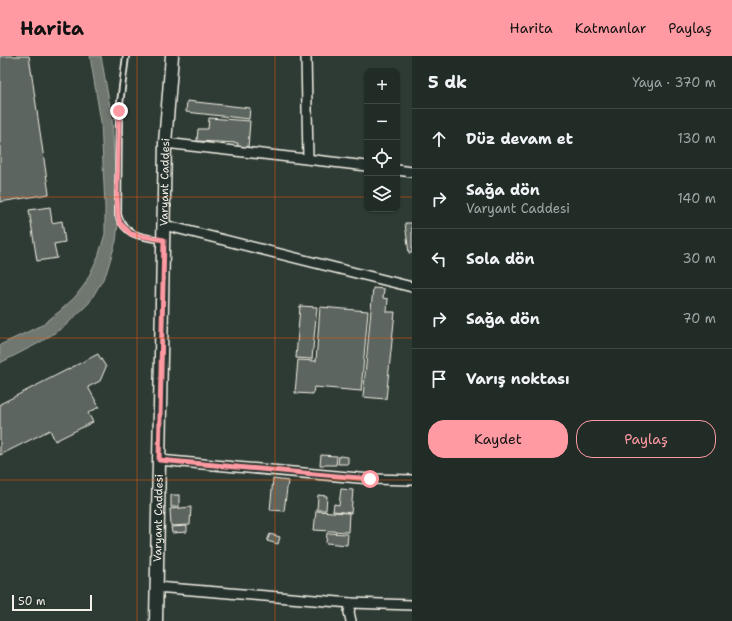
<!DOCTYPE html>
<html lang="tr">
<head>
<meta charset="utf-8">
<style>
	body { margin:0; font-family:"Shantell Sans",sans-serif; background:#2e3833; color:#f1f3f6 }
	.controls { position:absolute; right:12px; top:12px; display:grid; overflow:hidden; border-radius:8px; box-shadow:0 1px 3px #0004 }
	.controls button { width:36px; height:36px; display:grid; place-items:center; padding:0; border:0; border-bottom:1px solid #3f4844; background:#222c27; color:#f1f3f6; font:20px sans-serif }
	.scale { position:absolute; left:12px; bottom:10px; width:80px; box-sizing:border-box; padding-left:4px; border:2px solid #f4f1e8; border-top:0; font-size:11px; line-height:14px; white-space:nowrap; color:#f4f1e8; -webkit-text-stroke:3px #26332d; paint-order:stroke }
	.stop { position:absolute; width:12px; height:12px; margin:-9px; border:3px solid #ff9aa2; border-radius:50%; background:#fff }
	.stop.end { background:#ff9aa2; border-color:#fff; box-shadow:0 1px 4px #0008 }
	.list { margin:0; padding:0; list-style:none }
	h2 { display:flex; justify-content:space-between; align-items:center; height:52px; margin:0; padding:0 16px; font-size:17px }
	h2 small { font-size:13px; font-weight:400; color:#a2a7a7 }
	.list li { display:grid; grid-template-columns:26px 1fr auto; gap:12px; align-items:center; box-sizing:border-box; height:60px; padding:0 16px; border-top:1px solid #3f4844 }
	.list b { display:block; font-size:15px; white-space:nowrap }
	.list p { margin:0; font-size:13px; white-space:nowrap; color:#a2a7a7 }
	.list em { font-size:13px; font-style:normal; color:#a2a7a7 }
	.actions { display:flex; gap:8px; padding:12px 16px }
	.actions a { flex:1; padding:9px 0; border:1px solid #ff9aa2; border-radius:16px; text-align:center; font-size:14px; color:#ff9aa2 }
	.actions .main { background:#ff9aa2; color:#111 }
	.icon { flex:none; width:22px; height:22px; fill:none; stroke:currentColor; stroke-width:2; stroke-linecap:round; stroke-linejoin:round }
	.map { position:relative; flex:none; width:412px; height:565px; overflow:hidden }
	header { display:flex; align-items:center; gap:24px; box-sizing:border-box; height:56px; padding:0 20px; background:#ff9aa2; color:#111 }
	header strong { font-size:19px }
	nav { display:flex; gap:22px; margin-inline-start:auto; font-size:14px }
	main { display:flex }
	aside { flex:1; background:#222c27 }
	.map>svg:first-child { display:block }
	.water { fill:#6f7770; stroke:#a4a8a0 }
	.building { fill:#5c655e; stroke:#f4f1e8 }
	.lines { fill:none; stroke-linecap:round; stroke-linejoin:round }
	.service-casing { stroke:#f4f1e8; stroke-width:8 }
	.minor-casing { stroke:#f4f1e8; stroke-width:12 }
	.tertiary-casing { stroke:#f4f1e8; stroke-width:15 }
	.service { stroke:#26332d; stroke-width:4.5 }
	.minor { stroke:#26332d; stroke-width:9 }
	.tertiary { stroke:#26332d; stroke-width:12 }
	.route { stroke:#ff9aa2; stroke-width:5 }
	.grid { fill:none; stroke:#e8590c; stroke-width:1; stroke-opacity:0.55 }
	.labels { text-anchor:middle; stroke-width:3; stroke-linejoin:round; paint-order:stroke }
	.street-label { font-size:11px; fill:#f4f1e8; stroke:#26332d }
</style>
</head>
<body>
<header>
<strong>Harita</strong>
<nav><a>Harita</a><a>Katmanlar</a><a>Paylaş</a></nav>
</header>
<main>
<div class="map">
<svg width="412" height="565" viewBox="0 0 412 565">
	<rect width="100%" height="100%" fill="#2e3b34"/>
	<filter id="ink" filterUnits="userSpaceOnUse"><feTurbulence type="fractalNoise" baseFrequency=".025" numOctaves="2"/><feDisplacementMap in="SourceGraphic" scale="8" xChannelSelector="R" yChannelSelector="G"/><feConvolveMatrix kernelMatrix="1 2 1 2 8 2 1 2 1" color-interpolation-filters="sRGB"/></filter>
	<g filter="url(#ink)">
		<polygon class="water" points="90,0 101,0 112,62 118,168 116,185 106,218 89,247 65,270 39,287 0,307 0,289 42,269 60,255 75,241 85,228 98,201 105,178 105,150 101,66"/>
		<g class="building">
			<polygon points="0,0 29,0 49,138 0,146"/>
			<polygon points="187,45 250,52 249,63 186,56"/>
			<polygon points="209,62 250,65 248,92 237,91 238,87 197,85 198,73 208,73"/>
			<polygon points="50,151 52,167 62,165 65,186 54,188 57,202 37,205 29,154"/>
			<polygon points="405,167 412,167 412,197 409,197"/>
			<polygon points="373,232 384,233 383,242 388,243 387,256 395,256 386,343 363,341"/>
			<polygon points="300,250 317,251 312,303 296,302"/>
			<polygon points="320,251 368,255 361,335 314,331 313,338 295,337 298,304 316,305"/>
			<polygon points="98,298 106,311 100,325 88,331 99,351 88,357 93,366 55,385 50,374 0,399 0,348"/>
			<polygon points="321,399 337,400 336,409 320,409"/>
			<polygon points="339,400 348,401 348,408 338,408"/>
			<polygon points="273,423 288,425 284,455 270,454"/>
			<polygon points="341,433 353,434 351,457 333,455 334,448 339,449"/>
			<rect x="171" y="439" width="8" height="12"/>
			<polygon points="318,439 327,440 326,454 317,454"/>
			<polygon points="191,451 190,469 171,470 170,453"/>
			<polygon points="316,455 349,457 348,476 314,474"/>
			<polygon points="187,470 187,476 172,477 171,471"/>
			<polygon points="327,477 348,478 347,489 326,487"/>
			<polygon points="270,478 280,481 278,488 267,485"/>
		</g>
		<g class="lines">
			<defs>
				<path id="service" d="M126,0L119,55L118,159C125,180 142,181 162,184"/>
				<g id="minor">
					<polyline points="306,0 308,103"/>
					<polyline points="165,87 367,110"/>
					<polyline points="397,114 412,116"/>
					<polyline points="164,169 412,231"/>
					<polyline points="159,404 370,423 412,424"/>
					<polyline points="156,531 351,547 412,549"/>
					<polyline points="351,565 349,556 351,547"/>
				</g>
				<g id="tertiary">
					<path id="s1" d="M156,565L165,87L172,0"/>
				</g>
			</defs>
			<use href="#service" class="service-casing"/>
			<use href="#minor" class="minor-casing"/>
			<use href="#tertiary" class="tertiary-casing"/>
			<use href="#service" class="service"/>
			<use href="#minor" class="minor"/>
			<use href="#tertiary" class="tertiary"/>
		</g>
	</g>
	<g class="lines" filter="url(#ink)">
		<polyline class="route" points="119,55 117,136 118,159 120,167 131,178 164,184 159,404 370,423"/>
	</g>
	<path class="grid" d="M137,0V565M275,0V565M0,141H367M397,141H412M0,282H412M0,424H412"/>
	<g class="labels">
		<g class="street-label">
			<text dy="4" stroke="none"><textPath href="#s1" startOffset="439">Varyant Caddesi</textPath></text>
			<text dy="4" stroke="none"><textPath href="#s1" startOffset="103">Varyant Caddesi</textPath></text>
		</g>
	</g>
</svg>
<div class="controls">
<button>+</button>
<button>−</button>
<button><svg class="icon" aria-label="locate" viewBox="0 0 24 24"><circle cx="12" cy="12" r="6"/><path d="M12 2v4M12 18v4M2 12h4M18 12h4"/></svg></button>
<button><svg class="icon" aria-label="layers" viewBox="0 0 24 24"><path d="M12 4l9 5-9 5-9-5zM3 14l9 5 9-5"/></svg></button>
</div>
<div class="scale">50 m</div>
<div class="stop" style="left:370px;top:423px"></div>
<div class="stop end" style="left:119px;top:55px"></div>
</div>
<aside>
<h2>5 dk<small>Yaya · 370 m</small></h2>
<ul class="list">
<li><svg class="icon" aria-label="ahead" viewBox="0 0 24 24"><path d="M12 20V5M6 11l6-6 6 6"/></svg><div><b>Düz devam et</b></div><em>130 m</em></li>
<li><svg class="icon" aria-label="right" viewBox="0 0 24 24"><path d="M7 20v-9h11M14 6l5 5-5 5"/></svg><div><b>Sağa dön</b><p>Varyant Caddesi</p></div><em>140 m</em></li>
<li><svg class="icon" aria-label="left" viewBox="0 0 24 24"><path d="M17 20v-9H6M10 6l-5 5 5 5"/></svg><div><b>Sola dön</b></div><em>30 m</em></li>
<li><svg class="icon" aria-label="right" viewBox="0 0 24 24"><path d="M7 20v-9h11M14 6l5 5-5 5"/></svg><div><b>Sağa dön</b></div><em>70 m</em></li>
<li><svg class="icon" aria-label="arrive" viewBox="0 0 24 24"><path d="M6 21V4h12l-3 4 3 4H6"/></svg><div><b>Varış noktası</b></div></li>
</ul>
<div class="actions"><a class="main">Kaydet</a><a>Paylaş</a></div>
</aside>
</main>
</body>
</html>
